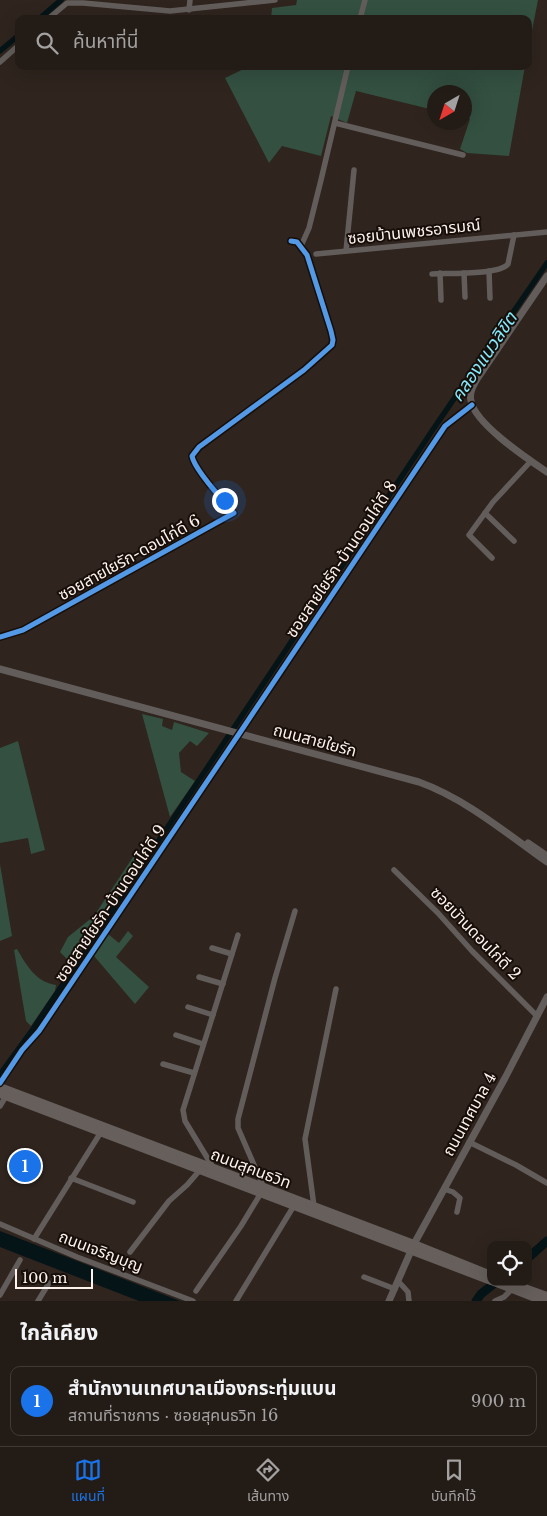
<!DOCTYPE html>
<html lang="th">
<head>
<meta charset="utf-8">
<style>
	body { margin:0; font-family:"Libre Baskerville","Noto Sans Thai",serif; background:#2f2823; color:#f1f3f6 }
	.controls { position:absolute; right:15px; bottom:15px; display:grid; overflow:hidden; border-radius:10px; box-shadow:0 5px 20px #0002 }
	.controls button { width:45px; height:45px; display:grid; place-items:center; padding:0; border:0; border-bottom:1px solid #403935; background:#231b16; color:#f1f3f6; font:25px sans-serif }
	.compass { position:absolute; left:427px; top:85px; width:45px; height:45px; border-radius:50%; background:#231b16; box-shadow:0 5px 20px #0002; rotate:219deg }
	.scale { position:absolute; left:15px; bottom:12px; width:78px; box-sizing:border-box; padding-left:5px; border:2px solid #fef2ec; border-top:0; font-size:14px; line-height:18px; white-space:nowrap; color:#fef2ec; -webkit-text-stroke:4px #170e09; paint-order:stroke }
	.you { position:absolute; left:224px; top:500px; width:18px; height:18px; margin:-12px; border:4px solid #fff; border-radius:50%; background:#1a73e8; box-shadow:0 0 0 8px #1a73e833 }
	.badge { display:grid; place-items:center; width:32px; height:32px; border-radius:50%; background:#1a73e8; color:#fff; font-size:16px; font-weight:700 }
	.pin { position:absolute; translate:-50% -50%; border:2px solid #fff; box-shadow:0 1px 5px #0006 }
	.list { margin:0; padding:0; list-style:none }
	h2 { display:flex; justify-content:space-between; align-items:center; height:65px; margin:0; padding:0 20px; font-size:21px }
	h2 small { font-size:16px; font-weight:400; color:#a3a1a1 }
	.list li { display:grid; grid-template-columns:32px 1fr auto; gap:15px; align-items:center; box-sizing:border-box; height:70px; margin:0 10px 10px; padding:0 10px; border:1px solid #403935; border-radius:10px }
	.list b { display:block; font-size:19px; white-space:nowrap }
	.list p { margin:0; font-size:16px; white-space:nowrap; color:#a3a1a1 }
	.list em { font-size:16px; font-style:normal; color:#a3a1a1 }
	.icon { flex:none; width:28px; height:28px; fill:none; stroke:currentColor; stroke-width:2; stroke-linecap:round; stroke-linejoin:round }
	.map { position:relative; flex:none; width:547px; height:1301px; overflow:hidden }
	.search { position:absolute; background:#231b16; box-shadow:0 5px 20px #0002; left:15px; right:15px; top:15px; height:55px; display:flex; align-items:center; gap:12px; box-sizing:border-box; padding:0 18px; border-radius:10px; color:#a3a1a1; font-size:19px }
	.sheet { height:145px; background:#231b16 }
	nav { display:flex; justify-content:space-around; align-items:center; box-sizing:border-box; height:70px; border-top:1px solid #403935; background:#231b16; font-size:14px; color:#a3a1a1 }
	nav a { display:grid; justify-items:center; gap:2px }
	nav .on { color:#1a73e8 }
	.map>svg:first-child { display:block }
	.green { fill:#335041 }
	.water { fill:#051417 }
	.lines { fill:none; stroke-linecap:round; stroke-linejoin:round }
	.canal { stroke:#051417; stroke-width:5.5 }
	.river { stroke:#051417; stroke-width:9 }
	.minor { stroke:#625d5b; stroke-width:5.5 }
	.tertiary { stroke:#625d5b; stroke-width:7 }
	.secondary { stroke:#665f5c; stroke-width:8 }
	.cycleway-casing { stroke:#170e09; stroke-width:8 }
	.cycleway { stroke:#5399e6; stroke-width:5 }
	.labels { text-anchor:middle; stroke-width:4; stroke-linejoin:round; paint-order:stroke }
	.street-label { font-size:16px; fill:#fef2ec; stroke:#170e09 }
	.water-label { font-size:18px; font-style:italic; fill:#86eafd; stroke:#170e09 }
</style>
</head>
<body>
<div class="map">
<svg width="547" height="1301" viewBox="0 0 547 1301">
	<rect width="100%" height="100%" fill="#2f241e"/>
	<g class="green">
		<polygon points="297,0 538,0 528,51 528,19 271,19 272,8 296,5"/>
		<polygon points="250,66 525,66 509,156 467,153 460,149 470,119 465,117 464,92 434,92 434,110 356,91 347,123 331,116 321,156 282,146 269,163 225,78"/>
		<polygon points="142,714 163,719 162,726 172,730 174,722 209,733 197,746 190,741 179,753 181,772 195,781 170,817"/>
		<polygon points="18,741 45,850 31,854 28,838 0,843 0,748"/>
		<polygon points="133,857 141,859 72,964 60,952 68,937 94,916"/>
		<polygon points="0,864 12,936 0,941"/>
		<polygon points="128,931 133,936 116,957 149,987 135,1004 94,956 108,934 119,943"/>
		<path d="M17,949C27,966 36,982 56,985L55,991L31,1026L26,1021L14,950Z"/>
	</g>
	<polygon class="water" points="0,1231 180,1301 139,1301 0,1247"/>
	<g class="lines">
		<g class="canal">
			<polyline points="39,19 61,0"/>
			<polyline points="0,51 19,35"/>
			<polyline points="1,1073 33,1029 434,428 547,263"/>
		</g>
		<g class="river">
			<polyline points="528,1258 547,1241"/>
			<polyline points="476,1301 481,1294 496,1282"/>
		</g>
		<g class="minor">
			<polyline points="189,10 190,0"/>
			<polyline points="48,19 67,3 83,3 170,11 275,0"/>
			<polyline points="360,19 365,0"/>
			<polyline points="0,62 19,45"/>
			<polyline points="335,123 463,155"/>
			<polyline points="301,246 309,228 321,180 348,66"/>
			<polyline points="346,251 354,170"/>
			<polyline points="316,254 547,232"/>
			<polyline points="489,271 490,298"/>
			<polyline points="440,273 441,300"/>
			<polyline points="464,273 465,297"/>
			<path d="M432,274C448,273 499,275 508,264L514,235"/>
			<polyline points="485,513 514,541"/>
			<polyline points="492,558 469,535 493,502 531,461"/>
			<path d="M0,637L23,630L234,513C224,502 194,469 192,456L199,447L304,370L332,345L333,340L331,331L307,255L297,242L291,241"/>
			<polyline points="394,870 438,913 472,951 537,1016"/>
			<polyline points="212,948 232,954"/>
			<polyline points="199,977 223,984"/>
			<polyline points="188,1007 213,1015"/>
			<polyline points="176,1035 203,1044"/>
			<polyline points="163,1064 194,1073"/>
			<polyline points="0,1083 22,1050 39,1031 239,734 445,426 472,405"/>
			<polyline points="0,1106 6,1096"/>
			<polyline points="469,1142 516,1165 547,1183"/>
			<polyline points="214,1169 185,1121 183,1110 238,935"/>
			<polyline points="71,1178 133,1202"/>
			<polyline points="264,1188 238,1128 238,1119 275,978 295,911"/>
			<polyline points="444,1189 453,1192 460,1198 457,1212"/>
			<polyline points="314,1206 305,1139 336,989"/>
			<polyline points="0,1224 77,1257 193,1301"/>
			<polyline points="34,1239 101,1132"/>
			<polyline points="130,1252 169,1201 187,1185 200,1170"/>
			<polyline points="364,1277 395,1289"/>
			<polyline points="398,1281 408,1292 409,1301"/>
			<polyline points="196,1291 241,1226 261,1193"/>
			<polyline points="0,1295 20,1260"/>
			<polyline points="38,1301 49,1283"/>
			<polyline points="236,1301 295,1204"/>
			<polyline points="495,1301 504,1297 512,1289"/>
		</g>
		<g class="tertiary">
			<path d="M547,276L477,379C473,386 469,393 471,401C475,424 528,459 547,472"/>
			<path d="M0,669L419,782C466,799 506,833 547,862"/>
			<polyline points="528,843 547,856"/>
			<polyline points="389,1301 414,1244 505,1078 547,997"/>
		</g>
		<g class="secondary">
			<polyline points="0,1087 414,1244 491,1275"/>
			<polyline points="0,1094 491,1281"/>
			<polyline points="494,1282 543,1301"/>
			<polyline points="508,1282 547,1296"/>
		</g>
		<defs>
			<g id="cycleway">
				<path d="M0,637L23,630L234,513C224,502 194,469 192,456L199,447L304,370L332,345L333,340L331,331L307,255L297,242L291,241"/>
				<polyline points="0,1083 22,1050 39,1031 239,734 445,426 472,405"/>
			</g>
		</defs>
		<use href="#cycleway" class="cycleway-casing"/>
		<use href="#cycleway" class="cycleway"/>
	</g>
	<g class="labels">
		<g class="street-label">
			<text transform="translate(414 231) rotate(-6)" y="6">ซอยบ้านเพชรอารมณ์</text>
			<text transform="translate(129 557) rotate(-29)" y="6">ซอยสายใยรัก-ดอนไก่ดี 6</text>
			<text transform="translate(341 559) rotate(-56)" y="6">ซอยสายใยรัก-บ้านดอนไก่ดี 8</text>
			<text transform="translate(315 740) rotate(15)" y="6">ถนนสายใยรัก</text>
			<text transform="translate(110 903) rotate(-56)" y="6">ซอยสายใยรัก-บ้านดอนไก่ดี 9</text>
			<text transform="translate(476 933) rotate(46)" y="6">ซอยบัานดอนไก่ดี 2</text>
			<text transform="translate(469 1114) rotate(-61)" y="6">ถนนเทศบาล 4</text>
			<text transform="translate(251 1168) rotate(21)" y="6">ถนนสุคนธวิท</text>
			<text transform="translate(101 1251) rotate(21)" y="6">ถนนเจริญบุญ</text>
		</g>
		<g class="water-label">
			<text transform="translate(484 357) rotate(-56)" y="6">คลองแนวลิขิต</text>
		</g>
	</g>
</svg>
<div class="controls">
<button><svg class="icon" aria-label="locate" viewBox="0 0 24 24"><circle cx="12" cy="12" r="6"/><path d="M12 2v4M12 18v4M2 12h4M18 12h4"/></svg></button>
</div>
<svg class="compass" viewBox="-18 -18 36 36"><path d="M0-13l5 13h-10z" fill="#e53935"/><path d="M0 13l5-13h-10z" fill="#a3a1a1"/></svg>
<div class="scale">100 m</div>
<div class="you"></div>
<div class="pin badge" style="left:25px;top:1166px">1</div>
<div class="search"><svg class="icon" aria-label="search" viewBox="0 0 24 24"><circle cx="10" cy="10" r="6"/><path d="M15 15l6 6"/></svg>ค้นหาที่นี่</div>
</div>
<section class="sheet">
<h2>ใกล้เคียง<small></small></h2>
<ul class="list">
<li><span class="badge">1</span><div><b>สำนักงานเทศบาลเมืองกระทุ่มแบน</b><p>สถานที่ราชการ · ซอยสุคนธวิท 16</p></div><em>900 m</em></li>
</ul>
</section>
<nav>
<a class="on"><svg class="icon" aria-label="map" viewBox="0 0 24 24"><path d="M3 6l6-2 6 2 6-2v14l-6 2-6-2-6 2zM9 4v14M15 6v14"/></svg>แผนที่</a>
<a><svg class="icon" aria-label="directions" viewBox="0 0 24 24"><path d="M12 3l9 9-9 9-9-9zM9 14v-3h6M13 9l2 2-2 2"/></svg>เส้นทาง</a>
<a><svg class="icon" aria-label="saved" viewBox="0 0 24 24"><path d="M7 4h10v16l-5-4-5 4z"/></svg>บันทึกไว้</a>
</nav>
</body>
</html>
